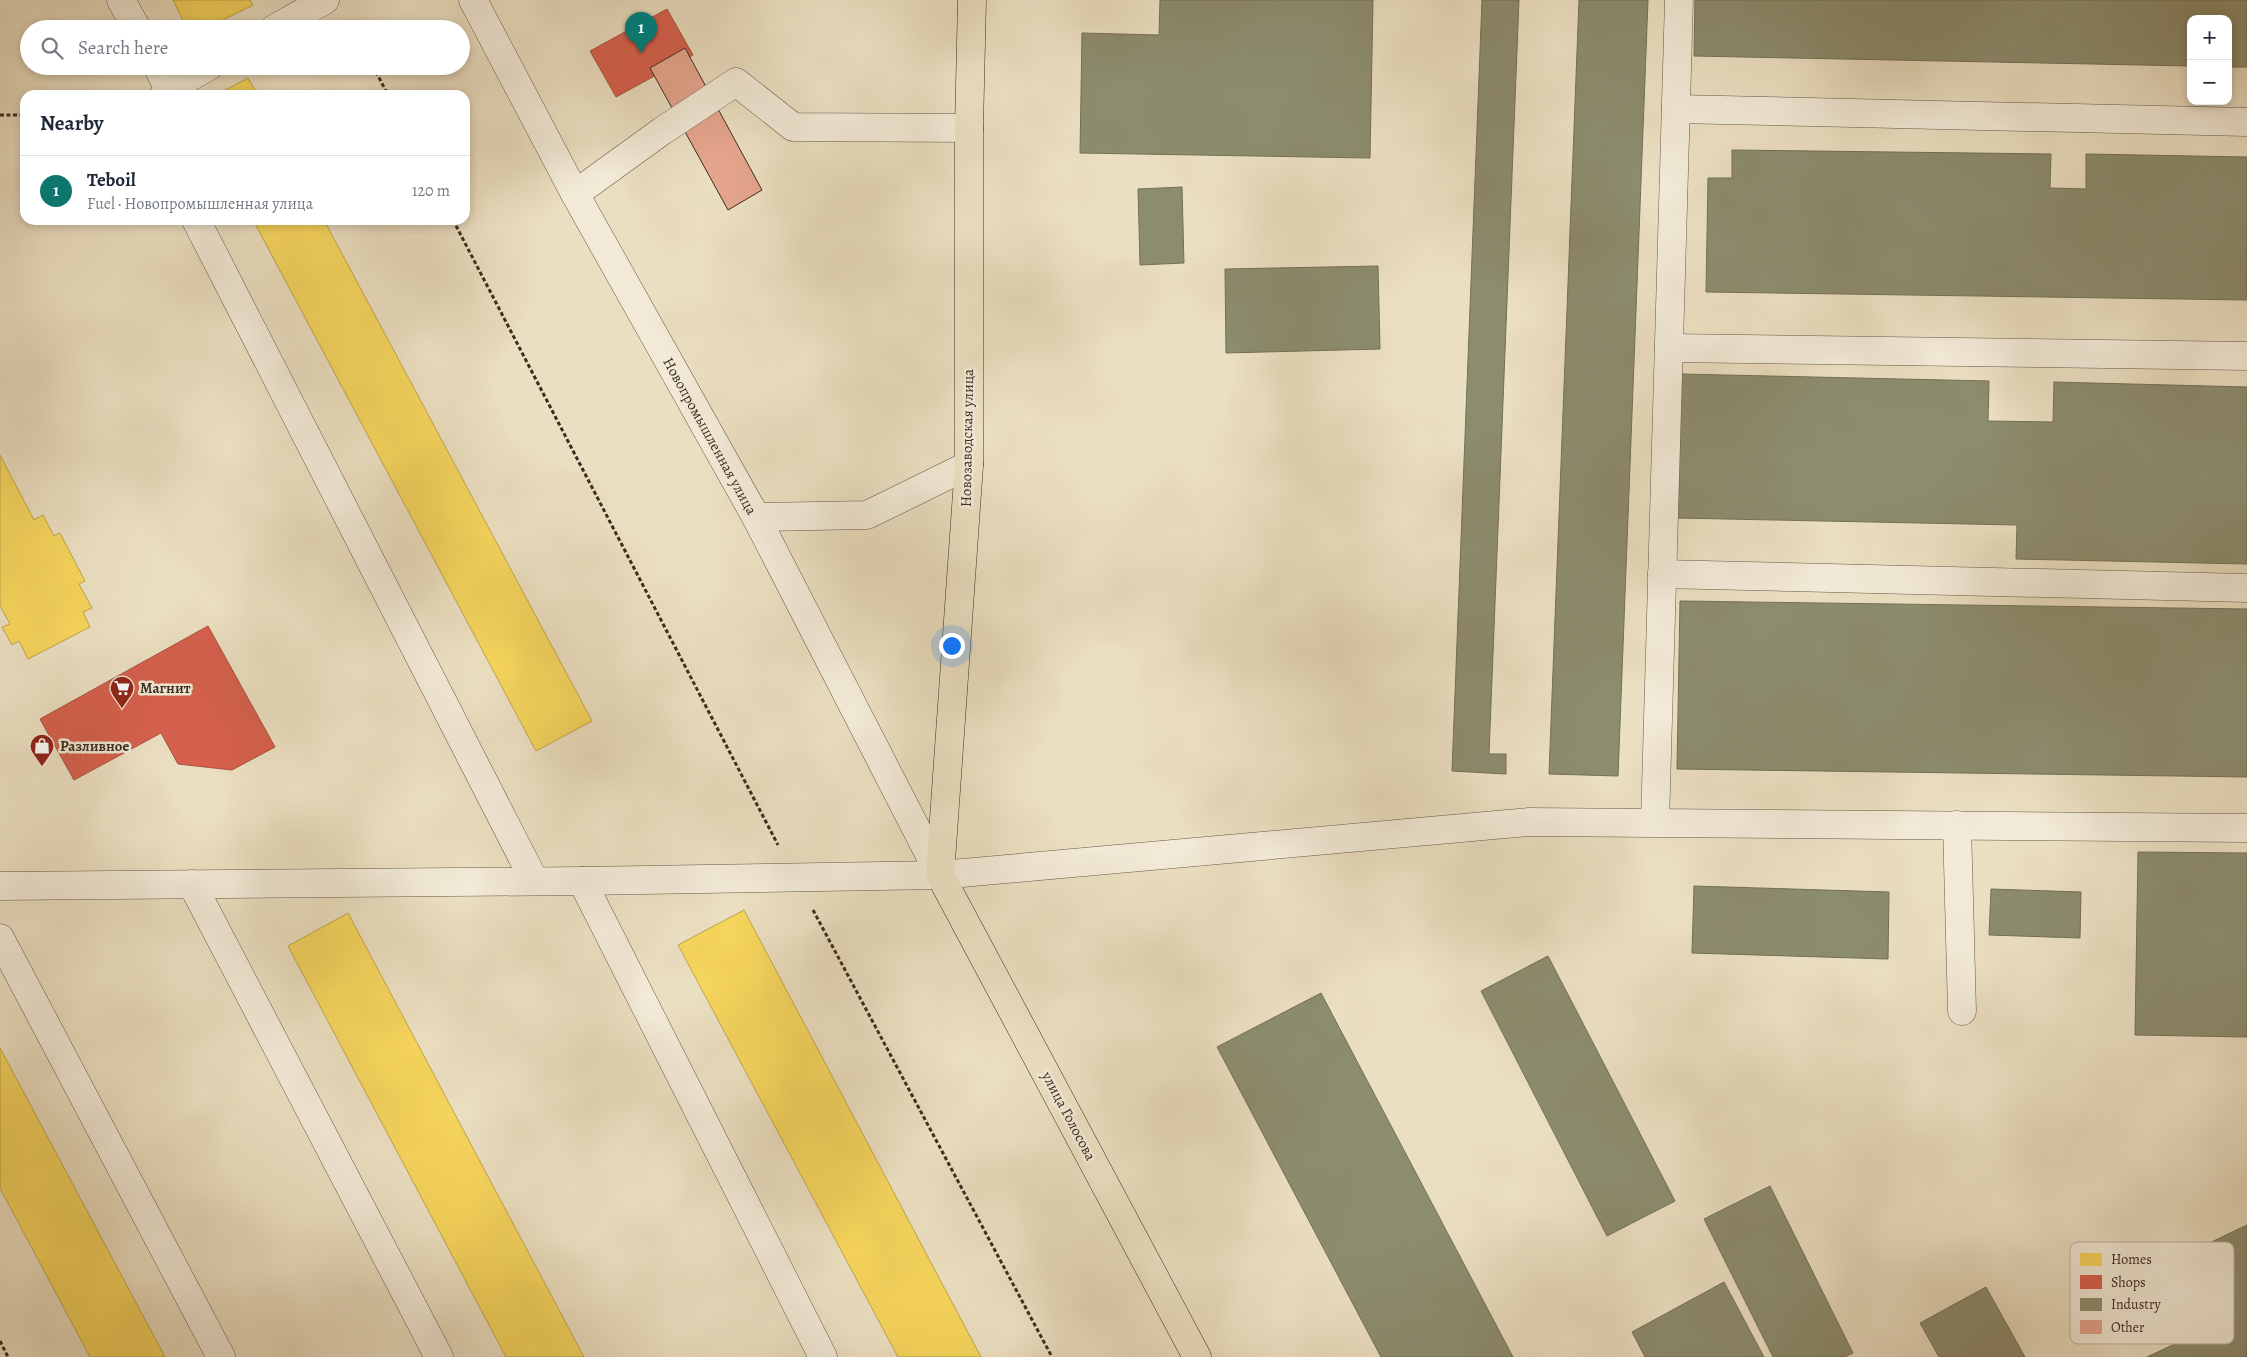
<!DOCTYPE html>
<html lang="en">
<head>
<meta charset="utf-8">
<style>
	body { margin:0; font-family:Alegreya,serif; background:#f2f2f3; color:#1f2937 }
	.controls { position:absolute; right:15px; top:15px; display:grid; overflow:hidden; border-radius:10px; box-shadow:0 2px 8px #0003 }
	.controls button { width:45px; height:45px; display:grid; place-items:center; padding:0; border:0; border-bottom:1px solid #e0e1e3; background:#fff; color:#1f2937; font:25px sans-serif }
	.you { position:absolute; left:951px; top:645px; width:18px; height:18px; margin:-12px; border:4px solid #fff; border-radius:50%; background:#1a73e8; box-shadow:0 0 0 8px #1a73e833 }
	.badge { display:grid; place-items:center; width:32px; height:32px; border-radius:50%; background:#0f766e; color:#fff; font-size:16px; font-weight:700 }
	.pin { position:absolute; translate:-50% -41px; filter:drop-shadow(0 1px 2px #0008) }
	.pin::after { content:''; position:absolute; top:26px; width:18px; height:15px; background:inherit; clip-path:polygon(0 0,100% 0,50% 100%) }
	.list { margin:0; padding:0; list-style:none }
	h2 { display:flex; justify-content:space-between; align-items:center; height:65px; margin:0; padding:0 20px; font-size:21px }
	h2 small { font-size:16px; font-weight:400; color:#747a83 }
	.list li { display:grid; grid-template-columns:32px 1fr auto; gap:15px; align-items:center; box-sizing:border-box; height:70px; padding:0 20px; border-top:1px solid #e0e1e3 }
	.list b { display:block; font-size:19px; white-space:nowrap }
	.list p { margin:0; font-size:16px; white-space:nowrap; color:#747a83 }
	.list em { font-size:16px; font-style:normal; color:#747a83 }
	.icon { flex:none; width:28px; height:28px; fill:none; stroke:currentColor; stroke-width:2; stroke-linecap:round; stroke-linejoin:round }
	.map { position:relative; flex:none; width:2247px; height:1357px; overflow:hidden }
	.search { position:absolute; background:#fff; box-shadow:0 2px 8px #0003; left:20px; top:20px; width:450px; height:55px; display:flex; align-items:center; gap:12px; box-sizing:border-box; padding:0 18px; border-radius:28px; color:#747a83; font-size:19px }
	.panel { position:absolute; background:#fff; box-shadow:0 2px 8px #0003; left:20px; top:90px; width:450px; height:135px; border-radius:15px }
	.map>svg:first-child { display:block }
	.homes { fill:#f6d55c; stroke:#bea34a }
	.shops { fill:#d6604d; stroke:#a75140 }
	.industry { fill:#8c8c6e; stroke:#737057 }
	.building { fill:#e5a58d; stroke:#3a2d20 }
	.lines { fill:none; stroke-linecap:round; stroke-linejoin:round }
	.minor-casing { stroke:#665a48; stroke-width:29 }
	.major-casing { stroke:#3a2d20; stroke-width:29 }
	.path { stroke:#3a2d20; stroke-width:3; stroke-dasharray:4 2.5; stroke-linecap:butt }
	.minor { stroke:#f2ead7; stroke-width:28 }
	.major { stroke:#ebdfc1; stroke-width:28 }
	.labels { text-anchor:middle; stroke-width:5; stroke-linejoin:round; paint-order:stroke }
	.street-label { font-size:15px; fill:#3a2d20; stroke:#f2ead7 }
	.poi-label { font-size:15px; font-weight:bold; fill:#3a2d20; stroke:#f2ead7; text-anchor:start }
	.key { fill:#f2ead7; stroke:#bbb1a0; stroke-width:1 }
	.key-label { font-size:14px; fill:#3a2d20 }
</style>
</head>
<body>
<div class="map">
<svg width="2247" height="1357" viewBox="0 0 2247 1357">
	<rect width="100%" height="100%" fill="#ebdfc1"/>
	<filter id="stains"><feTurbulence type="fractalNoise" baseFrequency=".004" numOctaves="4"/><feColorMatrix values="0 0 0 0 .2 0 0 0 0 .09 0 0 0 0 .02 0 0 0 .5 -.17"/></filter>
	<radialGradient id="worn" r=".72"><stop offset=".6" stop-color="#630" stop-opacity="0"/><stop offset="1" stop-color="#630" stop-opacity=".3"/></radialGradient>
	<g class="homes">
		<polygon points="173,0 250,0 253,5 205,29 187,29"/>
		<polygon points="248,78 258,95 216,95"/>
		<polygon points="253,220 324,220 592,721 536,751"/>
		<polygon points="0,455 34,520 43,515 54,536 60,533 85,581 79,584 92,608 83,612 90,627 28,659 19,641 12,645 2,627 10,624 0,606"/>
		<polygon points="744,910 981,1357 898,1357 678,945"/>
		<polygon points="348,913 584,1357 506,1357 288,946"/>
		<polygon points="0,1048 165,1357 90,1357 0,1188"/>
	</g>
	<g class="shops">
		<polygon points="667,9 693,55 616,97 590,51"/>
		<polygon points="208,626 275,747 232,770 178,764 161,733 74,780 40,719"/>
	</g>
	<g class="industry">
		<polygon points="1160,0 1373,0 1370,158 1080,153 1082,33 1159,35"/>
		<polygon points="1482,0 1519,0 1489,754 1506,754 1506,774 1452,771"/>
		<polygon points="1579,0 1648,0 1618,776 1549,774"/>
		<polygon points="1695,0 2247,0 2247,67 2228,67 2228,19 2191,19 2191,66 1694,56"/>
		<polygon points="1732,150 2051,154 2050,188 2086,189 2086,154 2247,157 2247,300 1706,292 1708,178 1732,178"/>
		<polygon points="1182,187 1184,263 1140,265 1138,189"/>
		<polygon points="1378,266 1380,349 1226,353 1225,269"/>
		<polygon points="1681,374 1989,381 1988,421 2053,422 2054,382 2247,387 2247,564 2016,559 2017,525 1677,518"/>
		<polygon points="1680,601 2247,609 2247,777 1677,769"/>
		<polygon points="2138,852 2247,853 2247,1037 2135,1035"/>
		<polygon points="1694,886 1889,892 1888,959 1692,953"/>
		<polygon points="1991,889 2081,892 2080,938 1989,935"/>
		<polygon points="1548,956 1675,1201 1607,1236 1481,991"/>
		<polygon points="1321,993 1513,1357 1381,1357 1217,1047"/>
		<polygon points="1770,1186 1853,1353 1845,1357 1773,1357 1704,1219"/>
		<polygon points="2247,1225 2247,1357 2147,1357 2192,1336 2159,1267"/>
		<polygon points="1724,1282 1764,1357 1645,1357 1632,1332"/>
		<polygon points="1986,1287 2025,1357 1939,1357 1920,1323"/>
	</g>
	<polygon class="building" points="685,48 762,190 728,210 650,68"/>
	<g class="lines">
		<defs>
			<g id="minor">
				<polyline points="121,0 137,29"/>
				<polyline points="473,0 575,194 756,517 940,875"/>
				<polyline points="274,29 325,0"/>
				<polyline points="157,66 169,89 164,95"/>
				<polyline points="169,89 209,66"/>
				<polyline points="1676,109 2247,122"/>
				<polyline points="575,194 662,131 736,82 793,127 969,128"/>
				<polyline points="196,220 534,880"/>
				<polyline points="1669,348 2247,356"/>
				<polyline points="756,517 867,515 969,465"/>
				<polyline points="1662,574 2247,588"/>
				<polyline points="1655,822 1679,0"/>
				<polyline points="1957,825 1962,1011"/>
				<polyline points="582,881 823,1357"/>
				<polyline points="192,884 439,1357"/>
				<polyline points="0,886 582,881 940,875 1529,822 2247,828"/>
				<polyline points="0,938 221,1357"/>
			</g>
			<polyline id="major" points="972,0 969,128 969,465 940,875 1197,1357"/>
		</defs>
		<use href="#minor" class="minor-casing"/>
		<use href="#major" class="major-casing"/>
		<g class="path">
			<polyline points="350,21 354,29"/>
			<polyline points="373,66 388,95"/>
			<polyline points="0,115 25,115"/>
			<polyline points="453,220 778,845"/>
			<polyline points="813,910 1052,1357"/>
			<polyline points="0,1341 8,1357"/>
		</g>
		<use href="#minor" class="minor"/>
		<use href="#major" class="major"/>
	</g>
	<defs>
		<symbol id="supermarket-pin" viewBox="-11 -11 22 30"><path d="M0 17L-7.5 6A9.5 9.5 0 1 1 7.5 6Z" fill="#8f2418" stroke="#f2ead7"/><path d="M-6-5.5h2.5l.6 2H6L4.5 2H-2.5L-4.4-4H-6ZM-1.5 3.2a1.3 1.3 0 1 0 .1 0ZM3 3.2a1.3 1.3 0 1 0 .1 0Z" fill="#fff"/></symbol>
		<symbol id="shop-pin" viewBox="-11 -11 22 30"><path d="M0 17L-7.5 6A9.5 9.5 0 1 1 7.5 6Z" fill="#8f2418" stroke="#f2ead7"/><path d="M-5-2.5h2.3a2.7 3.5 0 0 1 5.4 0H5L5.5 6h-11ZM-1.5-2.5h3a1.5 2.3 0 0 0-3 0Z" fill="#fff"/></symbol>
	</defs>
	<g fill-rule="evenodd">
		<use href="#supermarket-pin" x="108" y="674" width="28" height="38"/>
		<use href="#shop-pin" x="28" y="732" width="28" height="38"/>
	</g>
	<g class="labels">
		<g class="street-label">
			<text transform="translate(710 436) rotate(61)" y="5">Новопромышленная улица</text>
			<text transform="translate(967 438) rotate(-89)" y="5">Новозаводская улица</text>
			<text transform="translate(1069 1116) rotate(62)" y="5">улица Голосова</text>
		</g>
		<g class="poi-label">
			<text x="140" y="693">Магнит</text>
			<text x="60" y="751">Разливное</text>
		</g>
	</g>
	<rect x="2070" y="1242" width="164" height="102" rx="8" class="key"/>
	<rect x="2080" y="1253" width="22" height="13" fill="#f6d55c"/>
	<rect x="2080" y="1275" width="22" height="14" fill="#d6604d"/>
	<rect x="2080" y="1298" width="22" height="13" fill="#8c8c6e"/>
	<rect x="2080" y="1320" width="22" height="14" fill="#e5a58d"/>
	<g class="key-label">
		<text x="2111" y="1264">Homes</text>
		<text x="2111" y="1287">Shops</text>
		<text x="2111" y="1309">Industry</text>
		<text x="2111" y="1332">Other</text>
	</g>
	<rect width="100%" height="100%" filter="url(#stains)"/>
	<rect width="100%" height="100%" fill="url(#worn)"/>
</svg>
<div class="controls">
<button>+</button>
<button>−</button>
</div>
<div class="you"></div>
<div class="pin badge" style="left:641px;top:53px">1</div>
<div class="search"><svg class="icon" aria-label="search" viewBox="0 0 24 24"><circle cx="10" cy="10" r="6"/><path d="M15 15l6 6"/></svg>Search here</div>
<section class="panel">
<h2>Nearby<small></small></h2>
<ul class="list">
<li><span class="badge">1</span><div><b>Teboil</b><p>Fuel · Новопромышленная улица</p></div><em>120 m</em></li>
</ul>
</section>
</div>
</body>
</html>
